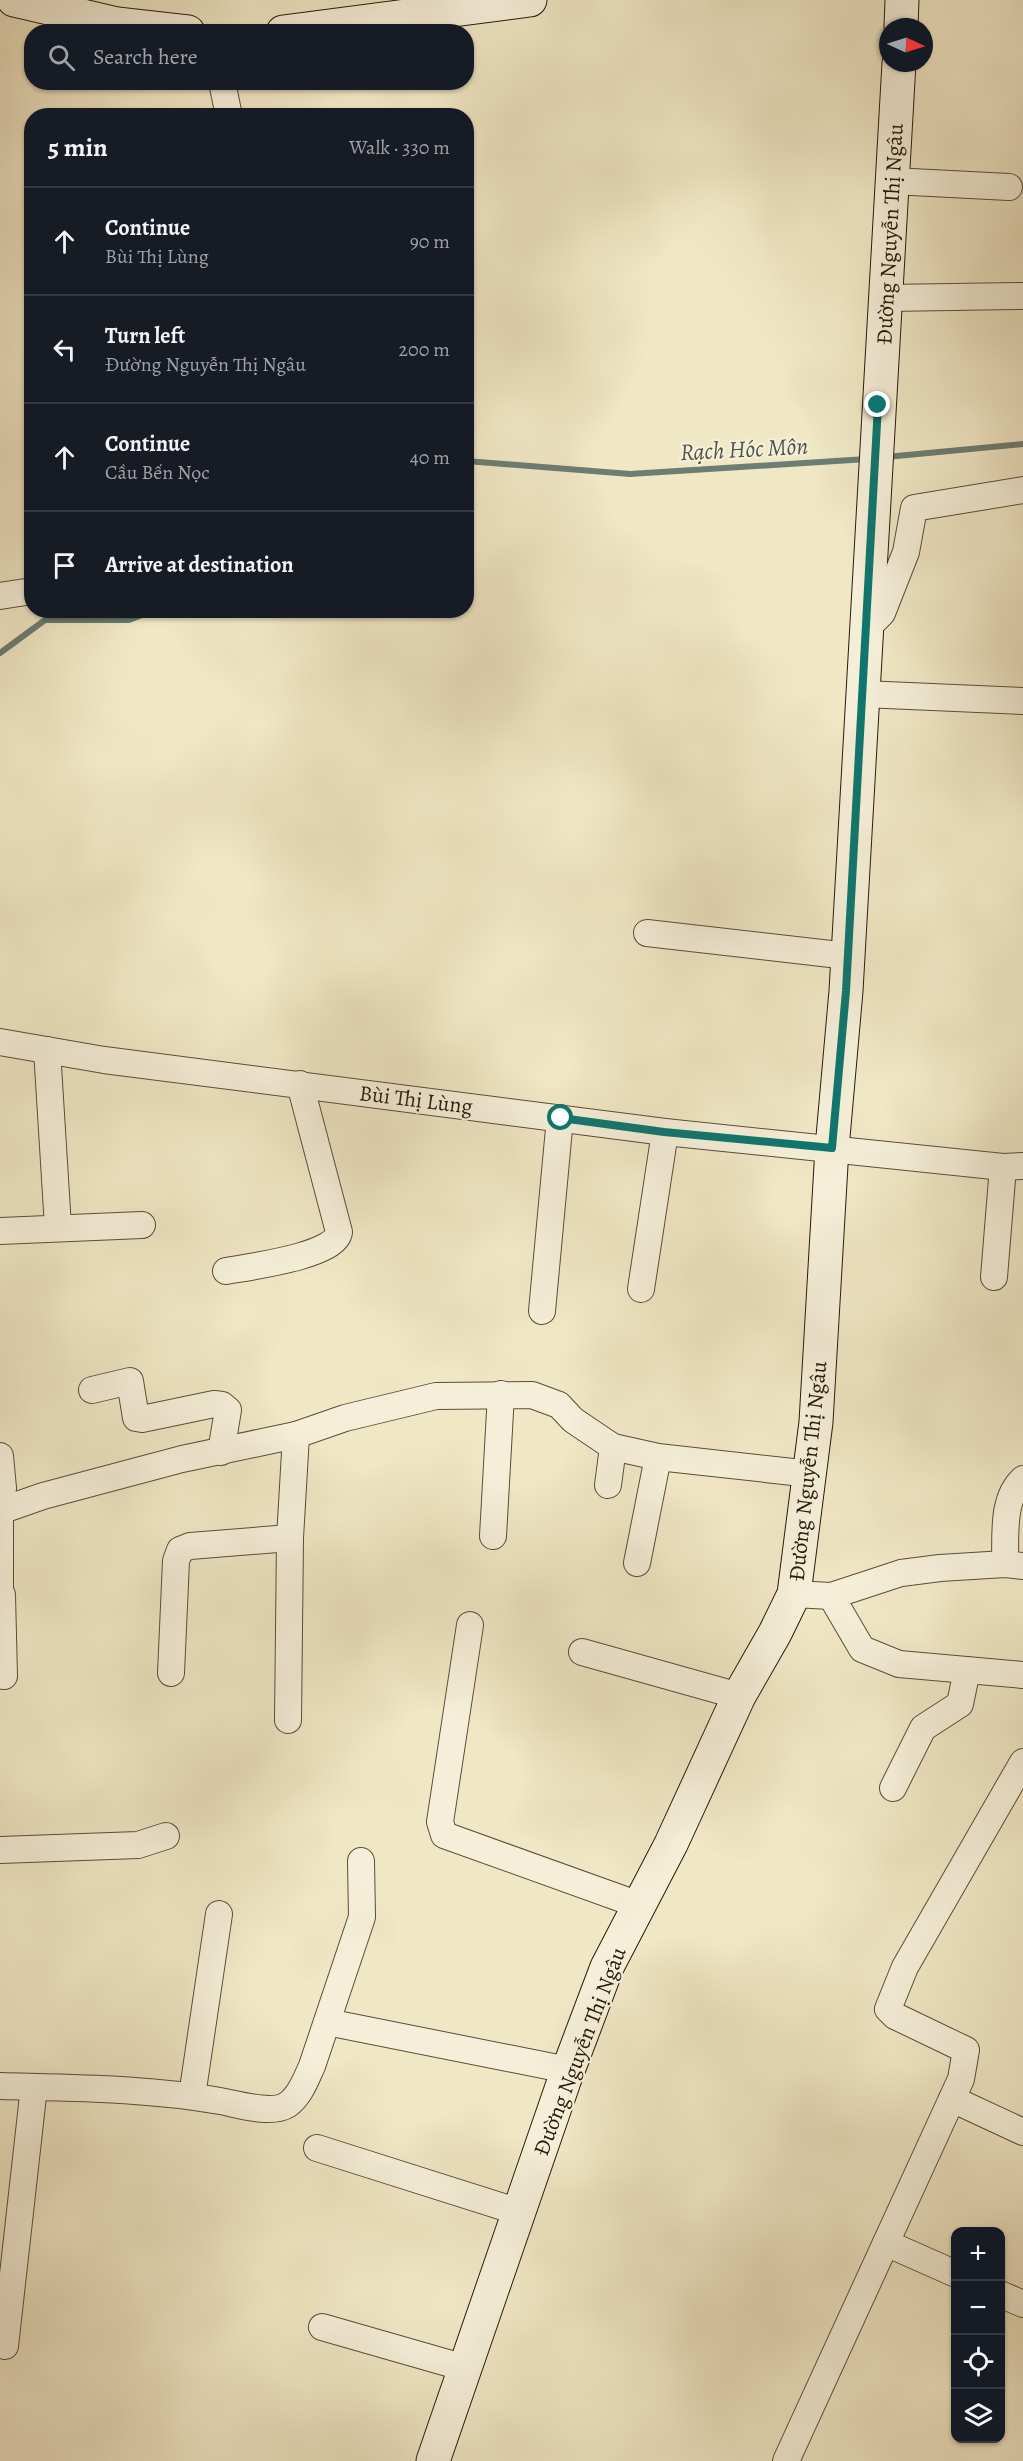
<!DOCTYPE html>
<html lang="en">
<head>
<meta charset="utf-8">
<style>
	body { margin:0; font-family:Alegreya,serif; background:#20242c; color:#f1f3f6 }
	.controls { position:absolute; right:18px; bottom:18px; display:grid; overflow:hidden; border-radius:12px; box-shadow:0 2px 4px #0004 }
	.controls button { width:54px; height:54px; display:grid; place-items:center; padding:0; border:0; border-bottom:2px solid #363941; background:#171b24; color:#f1f3f6; font:30px sans-serif }
	.compass { position:absolute; left:879px; top:18px; width:54px; height:54px; border-radius:50%; background:#171b24; box-shadow:0 2px 4px #0004; rotate:94deg }
	.stop { position:absolute; width:18px; height:18px; margin:-14px; border:4px solid #0f766e; border-radius:50%; background:#fff }
	.stop.end { background:#0f766e; border-color:#fff; box-shadow:0 2px 6px #0008 }
	.list { margin:0; padding:0; list-style:none }
	h2 { display:flex; justify-content:space-between; align-items:center; height:78px; margin:0; padding:0 24px; font-size:26px }
	h2 small { font-size:20px; font-weight:400; color:#9ea1a6 }
	.list li { display:grid; grid-template-columns:39px 1fr auto; gap:18px; align-items:center; box-sizing:border-box; height:108px; padding:0 24px; border-top:2px solid #363941 }
	.list b { display:block; font-size:22px; white-space:nowrap }
	.list p { margin:0; font-size:20px; white-space:nowrap; color:#9ea1a6 }
	.list em { font-size:20px; font-style:normal; color:#9ea1a6 }
	.icon { flex:none; width:33px; height:33px; fill:none; stroke:currentColor; stroke-width:2; stroke-linecap:round; stroke-linejoin:round }
	.map { position:relative; flex:none; width:1023px; height:2461px; overflow:hidden }
	.search { position:absolute; background:#171b24; box-shadow:0 2px 4px #0004; left:24px; top:24px; width:450px; height:66px; display:flex; align-items:center; gap:15px; box-sizing:border-box; padding:0 21px; border-radius:24px; color:#9ea1a6; font-size:22px }
	.panel { position:absolute; background:#171b24; box-shadow:0 2px 4px #0004; left:24px; top:108px; width:450px; height:510px; border-radius:24px }
	.map>svg:first-child { display:block }
	.lines { fill:none; stroke-linecap:round; stroke-linejoin:round }
	.stream { stroke:#6c7d73; stroke-width:6 }
	.street-casing { stroke:#584e3a; stroke-width:28 }
	.secondary-casing { stroke:#261b0c; stroke-width:35 }
	.street { stroke:#f5efd9; stroke-width:26 }
	.secondary { stroke:#f5efd9; stroke-width:33 }
	.route { stroke:#0f766e; stroke-width:8 }
	.labels { text-anchor:middle; stroke-width:4.5; stroke-linejoin:round; paint-order:stroke }
	.street-label { font-size:22px; fill:#261b0c; stroke:#f5efd9 }
	.water-label { font-size:24px; font-style:italic; fill:#4f5448; stroke:#f5efd9 }
</style>
</head>
<body>
<div class="map">
<svg width="1023" height="2461" viewBox="0 0 1023 2461">
	<rect width="100%" height="100%" fill="#f0e7c5"/>
	<filter id="stains"><feTurbulence type="fractalNoise" baseFrequency=".00333" numOctaves="4"/><feColorMatrix values="0 0 0 0 .2 0 0 0 0 .09 0 0 0 0 .02 0 0 0 .5 -.17"/></filter>
	<radialGradient id="worn" r=".72"><stop offset=".6" stop-color="#630" stop-opacity="0"/><stop offset="1" stop-color="#630" stop-opacity=".3"/></radialGradient>
	<g class="lines">
		<g class="stream">
			<polyline points="886,457 1023,444"/>
			<polyline points="466,461 630,474 867,459"/>
			<polyline points="0,653 45,620 129,620 155,610"/>
		</g>
		<defs>
			<g id="street">
				<polyline points="222,82 229,116"/>
				<polyline points="892,181 1009,187"/>
				<polyline points="886,298 1023,296"/>
				<polyline points="0,596 32,591"/>
				<polyline points="865,630 882,613 906,552 914,508 1023,490"/>
				<polyline points="863,694 1023,701"/>
				<polyline points="647,933 848,956"/>
				<polyline points="0,1042 104,1060 665,1132 1003,1167 1023,1166"/>
				<polyline points="47,1050 58,1227"/>
				<polyline points="0,1231 142,1225"/>
				<path d="M226,1271C248,1267 336,1256 339,1232L300,1084"/>
				<polyline points="994,1277 1003,1167"/>
				<polyline points="641,1289 665,1132"/>
				<polyline points="542,1311 560,1118"/>
				<polyline points="92,1390 130,1381 136,1418 142,1419 214,1404 222,1405 228,1410 221,1452"/>
				<polyline points="0,1456 3,1488 0,1511"/>
				<polyline points="608,1485 613,1447"/>
				<polyline points="0,1511 43,1496 182,1459 296,1435 345,1418 436,1396 532,1395 559,1405 573,1420 613,1447 658,1457 811,1474"/>
				<polyline points="0,1514 0,1595"/>
				<polyline points="493,1536 501,1394"/>
				<polyline points="637,1563 658,1457"/>
				<path d="M1005,1564C1006,1537 1001,1499 1023,1479"/>
				<polyline points="794,1594 831,1596 901,1573 940,1568 1005,1564 1023,1566"/>
				<polyline points="2,1595 4,1676"/>
				<polyline points="831,1596 862,1649 899,1664 1023,1675"/>
				<polyline points="470,1625 440,1822 444,1835 639,1905"/>
				<polyline points="582,1652 739,1696"/>
				<polyline points="171,1673 176,1561 180,1550 190,1546 290,1538"/>
				<polyline points="288,1720 290,1538 296,1435"/>
				<polyline points="893,1788 923,1728 960,1704 967,1670"/>
				<polyline points="0,1850 138,1845 166,1836"/>
				<polyline points="327,2022 568,2070"/>
				<path d="M0,2086C73,2088 147,2088 220,2101C237,2104 271,2115 287,2105C300,2096 306,2079 312,2066L362,1917L361,1861"/>
				<polyline points="192,2096 219,1914"/>
				<polyline points="952,2099 1023,2132"/>
				<polyline points="317,2148 519,2212"/>
				<polyline points="886,2243 956,2274"/>
				<polyline points="1000,2294 1023,2304"/>
				<polyline points="322,2327 465,2368"/>
				<polyline points="5,2346 34,2087"/>
				<polyline points="786,2461 961,2079 966,2050 895,2016 888,2009 905,1967 1023,1762"/>
			</g>
			<g id="secondary">
				<polyline points="14,0 117,24 188,32"/>
				<polyline points="901,27 902,0"/>
				<polyline points="283,32 530,0"/>
				<polyline points="433,2461 564,2081 607,1967 671,1844 739,1696 775,1633 794,1594 816,1422 832,1148 846,991 899,63"/>
			</g>
		</defs>
		<use href="#street" class="street-casing"/>
		<use href="#secondary" class="secondary-casing"/>
		<use href="#street" class="street"/>
		<use href="#secondary" class="secondary"/>
	</g>
	<g class="lines">
		<polyline class="route" points="561,1118 664,1132 832,1148 846,991 878,405"/>
	</g>
	<g class="labels">
		<g class="street-label">
			<text transform="translate(889 234) rotate(-87)" y="8">Đường Nguyễn Thị Ngâu</text>
			<text transform="translate(416 1099) rotate(7)" y="8">Bùi Thị Lùng</text>
			<text transform="translate(807 1471) rotate(-84)" y="8">Đường Nguyễn Thị Ngâu</text>
			<text transform="translate(579 2051) rotate(-69)" y="8">Đường Nguyễn Thị Ngâu</text>
		</g>
		<g class="water-label">
			<text transform="translate(744 449) rotate(-3)" y="8">Rạch Hóc Môn</text>
		</g>
	</g>
	<rect width="100%" height="100%" filter="url(#stains)"/>
	<rect width="100%" height="100%" fill="url(#worn)"/>
</svg>
<div class="controls">
<button>+</button>
<button>−</button>
<button><svg class="icon" aria-label="locate" viewBox="0 0 24 24"><circle cx="12" cy="12" r="6"/><path d="M12 2v4M12 18v4M2 12h4M18 12h4"/></svg></button>
<button><svg class="icon" aria-label="layers" viewBox="0 0 24 24"><path d="M12 4l9 5-9 5-9-5zM3 14l9 5 9-5"/></svg></button>
</div>
<svg class="compass" viewBox="-18 -18 36 36"><path d="M0-13l5 13h-10z" fill="#e53935"/><path d="M0 13l5-13h-10z" fill="#9ea1a6"/></svg>
<div class="stop" style="left:561px;top:1118px"></div>
<div class="stop end" style="left:878px;top:405px"></div>
<div class="search"><svg class="icon" aria-label="search" viewBox="0 0 24 24"><circle cx="10" cy="10" r="6"/><path d="M15 15l6 6"/></svg>Search here</div>
<section class="panel">
<h2>5 min<small>Walk · 330 m</small></h2>
<ul class="list">
<li><svg class="icon" aria-label="ahead" viewBox="0 0 24 24"><path d="M12 20V5M6 11l6-6 6 6"/></svg><div><b>Continue</b><p>Bùi Thị Lùng</p></div><em>90 m</em></li>
<li><svg class="icon" aria-label="left" viewBox="0 0 24 24"><path d="M17 20v-9H6M10 6l-5 5 5 5"/></svg><div><b>Turn left</b><p>Đường Nguyễn Thị Ngâu</p></div><em>200 m</em></li>
<li><svg class="icon" aria-label="ahead" viewBox="0 0 24 24"><path d="M12 20V5M6 11l6-6 6 6"/></svg><div><b>Continue</b><p>Cầu Bến Nọc</p></div><em>40 m</em></li>
<li><svg class="icon" aria-label="arrive" viewBox="0 0 24 24"><path d="M6 21V4h12l-3 4 3 4H6"/></svg><div><b>Arrive at destination</b></div></li>
</ul>
</section>
</div>
</body>
</html>
